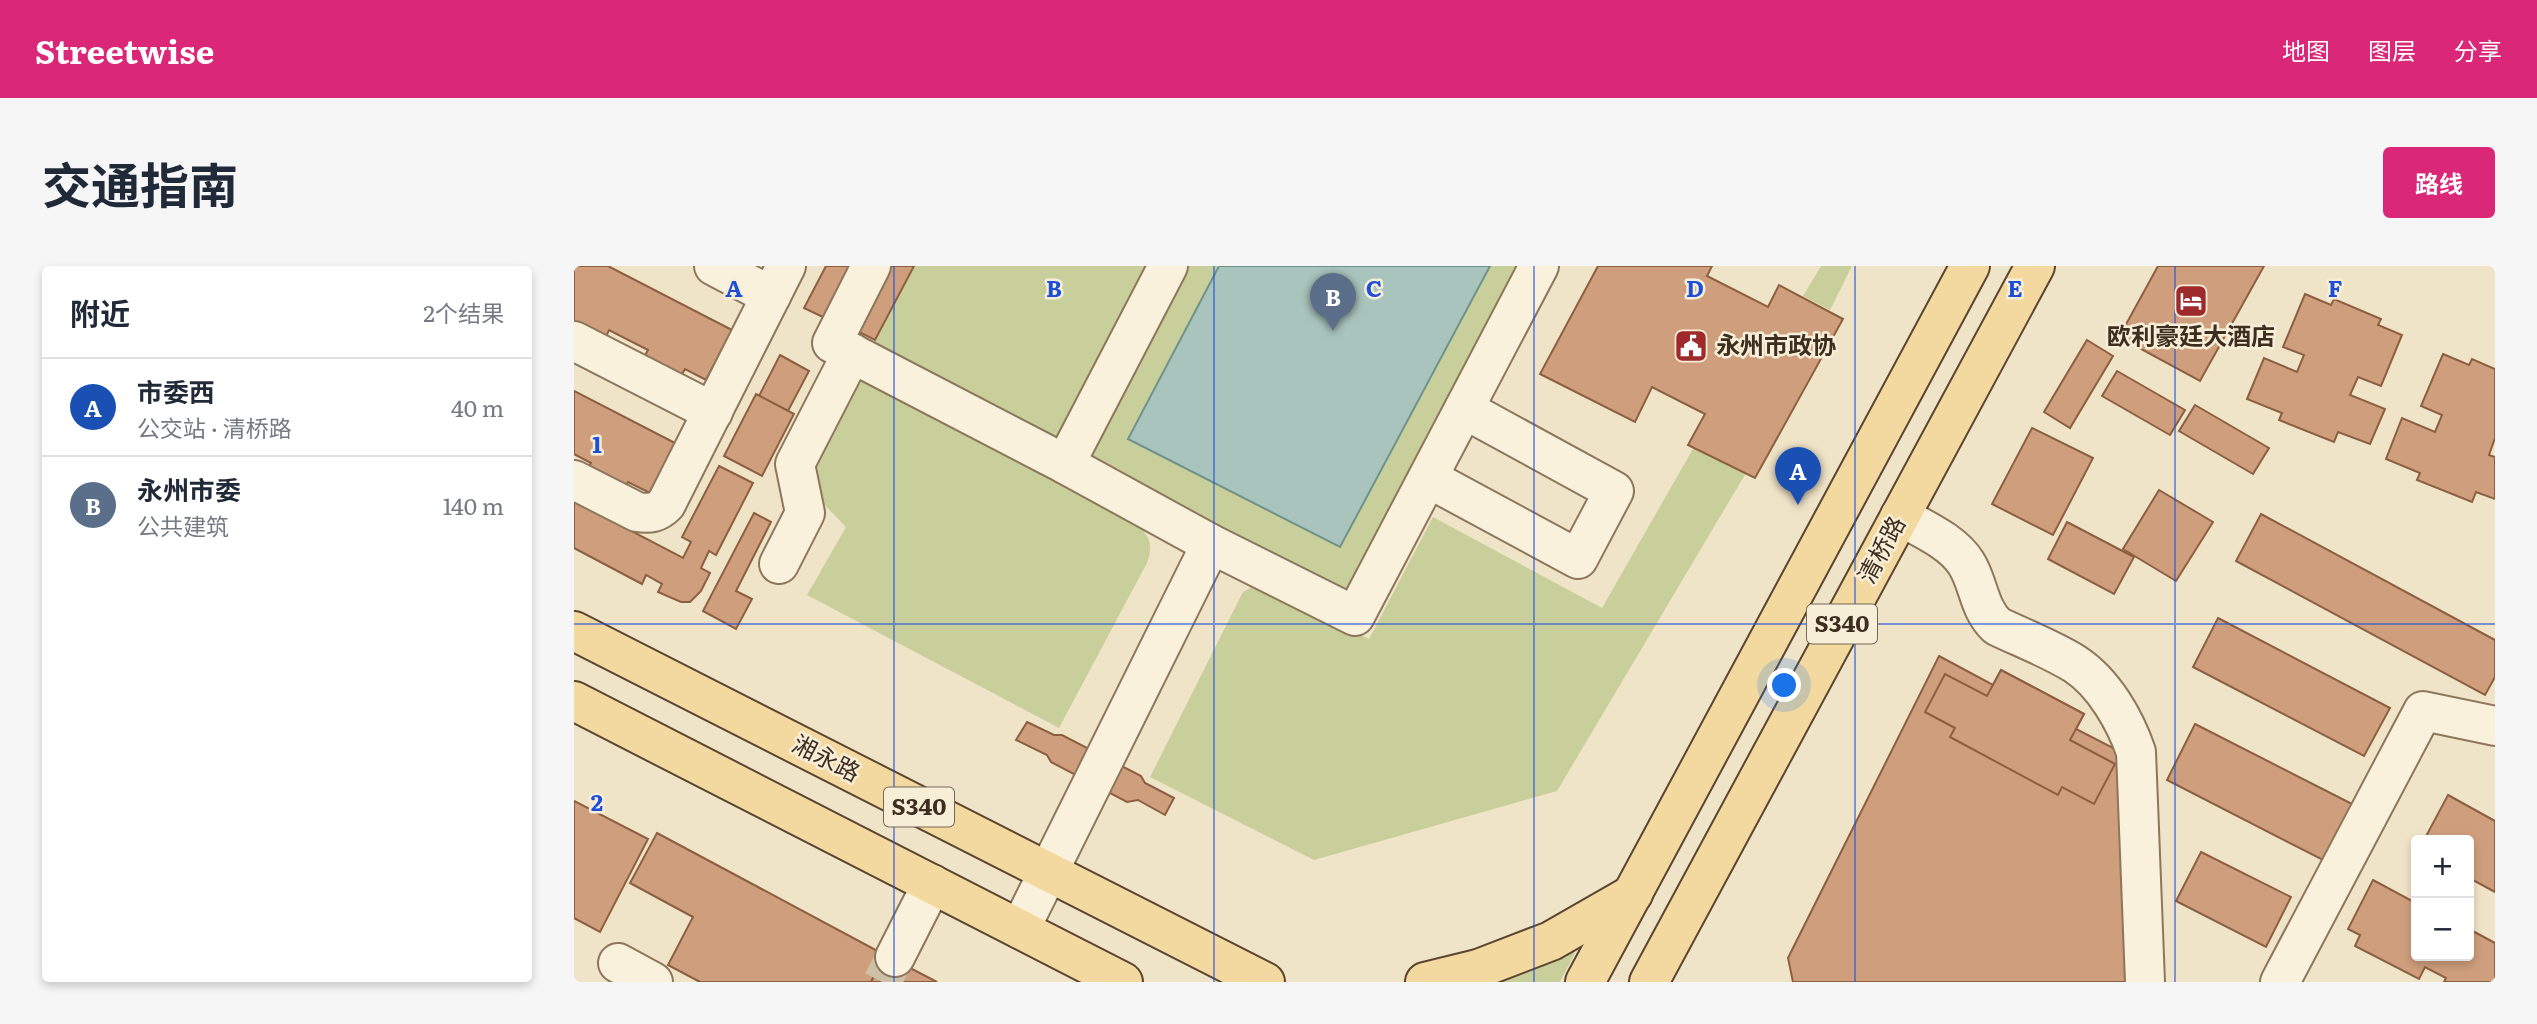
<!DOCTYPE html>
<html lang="zh">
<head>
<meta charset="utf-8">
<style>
	body { margin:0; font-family:Literata,"Noto Sans SC",serif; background:#f6f6f7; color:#1f2937 }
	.controls { position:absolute; right:21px; bottom:21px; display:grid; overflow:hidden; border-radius:7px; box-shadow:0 4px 10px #0003 }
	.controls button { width:63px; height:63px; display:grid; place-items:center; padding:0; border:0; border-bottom:2px solid #e0e1e3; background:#fff; color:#1f2937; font:35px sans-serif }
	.you { position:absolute; left:1211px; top:420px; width:24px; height:24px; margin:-18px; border:5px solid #fff; border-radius:50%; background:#1a73e8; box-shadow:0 0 0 10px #1a73e833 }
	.badge { display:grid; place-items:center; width:46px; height:46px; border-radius:50%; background:#db2777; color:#fff; font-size:23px; font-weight:700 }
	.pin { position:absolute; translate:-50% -58px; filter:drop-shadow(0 2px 4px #0008) }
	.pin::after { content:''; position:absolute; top:37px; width:24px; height:21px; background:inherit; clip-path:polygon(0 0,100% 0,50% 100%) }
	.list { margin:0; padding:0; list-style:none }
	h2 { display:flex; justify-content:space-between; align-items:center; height:91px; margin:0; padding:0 28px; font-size:30px }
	h2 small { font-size:23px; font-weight:400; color:#747a83 }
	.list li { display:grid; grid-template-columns:46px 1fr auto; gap:21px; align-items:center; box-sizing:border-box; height:98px; padding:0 28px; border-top:2px solid #e0e1e3 }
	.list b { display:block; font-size:26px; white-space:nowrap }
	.list p { margin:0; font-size:23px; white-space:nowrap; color:#747a83 }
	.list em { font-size:23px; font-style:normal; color:#747a83 }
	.map { position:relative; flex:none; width:1921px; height:716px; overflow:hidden; border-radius:7px }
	header { display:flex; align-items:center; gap:42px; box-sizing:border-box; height:98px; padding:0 35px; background:#db2777; color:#fff }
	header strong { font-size:33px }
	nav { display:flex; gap:38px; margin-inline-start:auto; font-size:24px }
	.intro { display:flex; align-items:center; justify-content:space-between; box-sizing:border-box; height:168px; padding:0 42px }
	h1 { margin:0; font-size:49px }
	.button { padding:18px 32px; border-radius:7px; background:#db2777; color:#fff; font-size:24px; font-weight:700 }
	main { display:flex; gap:42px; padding:0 42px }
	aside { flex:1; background:#fff; border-radius:7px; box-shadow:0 4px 10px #0003 }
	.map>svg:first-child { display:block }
	.green { fill:#c9cf9b }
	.water { fill:#a9c4bc; stroke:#6f938a; stroke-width:2 }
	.building { fill:#cf9f7d; stroke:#8d5f41; stroke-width:2 }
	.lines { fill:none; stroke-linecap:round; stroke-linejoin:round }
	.minor-tunnel { stroke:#ccc0a6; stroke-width:38; stroke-dasharray:38 19; stroke-linecap:butt }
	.minor-casing { stroke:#8d765c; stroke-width:42 }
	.major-casing { stroke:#5b4430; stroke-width:42 }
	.minor { stroke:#faf1dc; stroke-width:38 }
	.major { stroke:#f3d9a0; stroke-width:38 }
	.grid { fill:none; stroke:#1d4ed8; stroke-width:2; stroke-opacity:0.55 }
	.labels { text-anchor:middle; stroke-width:5; stroke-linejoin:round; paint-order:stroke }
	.shield { fill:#f7eed8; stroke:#756857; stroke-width:2 }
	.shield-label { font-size:23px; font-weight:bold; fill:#3d2e20 }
	.poi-label { font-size:24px; font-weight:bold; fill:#3d2e20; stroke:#f7eed8 }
	.street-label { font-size:24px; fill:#3d2e20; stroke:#f7eed8 }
	.grid-label { font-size:23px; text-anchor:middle; font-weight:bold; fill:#1d4ed8; stroke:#f7eed8; stroke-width:5; stroke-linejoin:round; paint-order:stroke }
</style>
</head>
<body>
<header>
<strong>Streetwise</strong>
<nav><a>地图</a><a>图层</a><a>分享</a></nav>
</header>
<div class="intro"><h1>交通指南</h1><a class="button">路线</a></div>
<main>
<aside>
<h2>附近<small>2个结果</small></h2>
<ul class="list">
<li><span class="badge" style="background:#1a4fb4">A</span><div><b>市委西</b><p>公交站 · 清桥路</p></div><em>40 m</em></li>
<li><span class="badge" style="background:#5c6f8a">B</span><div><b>永州市委</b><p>公共建筑</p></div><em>140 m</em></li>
</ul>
</aside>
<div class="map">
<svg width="1921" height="716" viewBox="0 0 1921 716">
	<rect width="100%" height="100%" fill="#f0e4c8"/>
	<g class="green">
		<polygon points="340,0 582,0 485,181 298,80"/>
		<polygon points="609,0 949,0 778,323 759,323 520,195 517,184"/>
		<polygon points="1247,0 1278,0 1256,44 1229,30"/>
		<path d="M290,115L302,119L558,252C573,269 581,274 573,297L485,462L233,329L272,261L242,230L234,217L272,130L281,119Z"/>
		<polygon points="1120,181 1172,207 983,525 740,594 576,511 669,326 683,318 697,322 795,373 859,251 1028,342"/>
		<polygon points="997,681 1001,687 986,716 922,716"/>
	</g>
	<polygon class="water" points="645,0 916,0 766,281 554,173"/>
	<g class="building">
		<polygon points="0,0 34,0 158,64 132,114 111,103 106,112 69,93 74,84 35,64 31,73 0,58"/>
		<polygon points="252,0 283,0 255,54 230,42"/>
		<polygon points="309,0 340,0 301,74 277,62"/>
		<polygon points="1024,0 1138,0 1133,10 1194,41 1205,19 1269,53 1181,212 1114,179 1131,148 1078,121 1061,156 966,108"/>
		<polygon points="1584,0 1690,0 1626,115 1545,71"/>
		<polygon points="1731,28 1757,39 1760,33 1807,53 1804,59 1828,69 1807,120 1784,111 1776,129 1811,143 1796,178 1764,166 1760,176 1705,154 1708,147 1673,133 1690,92 1723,106 1730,89 1709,81"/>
		<polygon points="1513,74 1539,90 1496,162 1470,146"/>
		<polygon points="1869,88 1895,99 1898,93 1921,103 1921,172 1915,189 1921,191 1921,233 1902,226 1898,236 1843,214 1846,207 1812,193 1828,152 1861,166 1868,149 1847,140"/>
		<polygon points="206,89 235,105 214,145 185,130"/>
		<polygon points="1543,105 1611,144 1596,169 1528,130"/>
		<polygon points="0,125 101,177 76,227 54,216 49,225 12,206 17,197 0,188"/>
		<polygon points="182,128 220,148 188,210 150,190"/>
		<polygon points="1621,139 1695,182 1679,208 1605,165"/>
		<polygon points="1458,162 1519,192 1479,269 1418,238"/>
		<polygon points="145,200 179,217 142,289 135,285 127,302 136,307 127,325 116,336 107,336 84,326 88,318 72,309 68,318 0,282 0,235 109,292 117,276 108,271"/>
		<polygon points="1585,224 1639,256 1602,315 1549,283"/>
		<polygon points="180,247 197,256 162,325 178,333 162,363 129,345"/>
		<polygon points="1687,248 1921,374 1921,411 1911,429 1662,295"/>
		<polygon points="1493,256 1560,291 1540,328 1474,293"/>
		<polygon points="1644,352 1816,442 1790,490 1619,401"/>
		<polygon points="1365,390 1419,419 1427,404 1510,448 1502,463 1549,487 1551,716 1219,716 1214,692"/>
		<polygon points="1427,404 1510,448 1496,474 1541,498 1520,538 1488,521 1484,529 1376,471 1381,462 1351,446 1371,408 1413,430"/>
		<polygon points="453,456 480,469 488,469 567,510 571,517 600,532 591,549 564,534 553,536 477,496 473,489 442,474"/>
		<polygon points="1621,458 1780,539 1751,595 1593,514"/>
		<polygon points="1874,529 1921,555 1921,626 1895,612 1895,574 1850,574"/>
		<polygon points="0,535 74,573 26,666 0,652"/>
		<polygon points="83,567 311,689 297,716 126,716 94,699 119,651 56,617"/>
		<polygon points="1627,586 1717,631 1692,681 1602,635"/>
		<polygon points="1799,614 1842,637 1842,690 1895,690 1895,663 1921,677 1921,716 1870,716 1872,712 1851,701 1845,713 1781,680 1786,669 1774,663"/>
		<polygon points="311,689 363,716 297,716"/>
	</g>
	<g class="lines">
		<polyline class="minor-tunnel" points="308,716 321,691"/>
		<defs>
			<g id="minor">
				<polyline points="140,0 197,30"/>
				<polyline points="297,0 258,77 491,198"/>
				<polyline points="594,0 491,198 637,278 781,350 965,0"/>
				<polyline points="0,75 139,146"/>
				<polyline points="854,212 1004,293 1040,225 890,143"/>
				<path d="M0,214L63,246C76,248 83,247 92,238L212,0"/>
				<path d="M1326,250C1348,263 1378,275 1392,297C1405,317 1404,342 1423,360C1448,372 1477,383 1501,398C1530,417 1551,454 1562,486L1571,716"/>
				<polyline points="205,298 231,247 221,198 278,87"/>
				<polyline points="446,663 637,278"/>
				<polyline points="321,691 358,618"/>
				<polyline points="44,697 79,716"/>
				<polyline points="1706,716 1849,445 1921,460"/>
			</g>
			<g id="major">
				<polyline points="0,365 691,716"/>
				<polyline points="0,435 549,716"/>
				<polyline points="851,716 904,703 977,675 1059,628"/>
				<polyline points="1011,716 1396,0"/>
				<polyline points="1075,716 1461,0"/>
			</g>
		</defs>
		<use href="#minor" class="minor-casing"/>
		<use href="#major" class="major-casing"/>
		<use href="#minor" class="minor"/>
		<use href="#major" class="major"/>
	</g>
	<path class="grid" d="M320,0V716M640,0V716M960,0V716M1281,0V716M1601,0V716M0,358H1921"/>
	<defs>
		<symbol id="hotel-square" viewBox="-11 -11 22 22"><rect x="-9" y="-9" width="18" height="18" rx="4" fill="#9e2a2b" stroke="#f7eed8"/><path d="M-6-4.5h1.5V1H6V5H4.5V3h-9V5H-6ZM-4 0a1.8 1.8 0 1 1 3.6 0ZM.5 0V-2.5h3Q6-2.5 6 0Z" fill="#fff"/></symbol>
		<symbol id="civic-square" viewBox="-11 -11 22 22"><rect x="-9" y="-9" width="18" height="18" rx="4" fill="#9e2a2b" stroke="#f7eed8"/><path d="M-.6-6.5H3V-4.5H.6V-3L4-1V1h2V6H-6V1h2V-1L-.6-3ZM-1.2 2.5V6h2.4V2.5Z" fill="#fff"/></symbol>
	</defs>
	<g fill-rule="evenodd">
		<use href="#hotel-square" x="1598" y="16" width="38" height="38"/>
		<use href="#civic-square" x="1098" y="61" width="38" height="38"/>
	</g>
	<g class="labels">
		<g class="shield">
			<rect x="1233" y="338.5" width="70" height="39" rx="5"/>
			<rect x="310" y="521.5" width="70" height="39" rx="5"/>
		</g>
		<g class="shield-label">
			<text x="1268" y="366">S340</text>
			<text x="345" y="549">S340</text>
		</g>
		<g class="poi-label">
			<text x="1617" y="79">欧利豪廷大酒店</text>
			<text x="1142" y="88" text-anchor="start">永州市政协</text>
		</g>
		<g class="street-label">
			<text transform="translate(1308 284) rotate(-62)" y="8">清桥路</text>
			<text transform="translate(252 493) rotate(27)" y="8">湘永路</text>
		</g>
	</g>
	<g class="grid-label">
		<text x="160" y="31">A</text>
		<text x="480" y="31">B</text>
		<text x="800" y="31">C</text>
		<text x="1121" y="31">D</text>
		<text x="1441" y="31">E</text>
		<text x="1761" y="31">F</text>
		<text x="23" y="187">1</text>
		<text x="23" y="545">2</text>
	</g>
</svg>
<div class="controls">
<button>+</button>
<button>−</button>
</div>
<div class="you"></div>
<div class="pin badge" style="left:1224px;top:239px;background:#1a4fb4">A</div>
<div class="pin badge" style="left:759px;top:65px;background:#5c6f8a">B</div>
</div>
</main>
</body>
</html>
